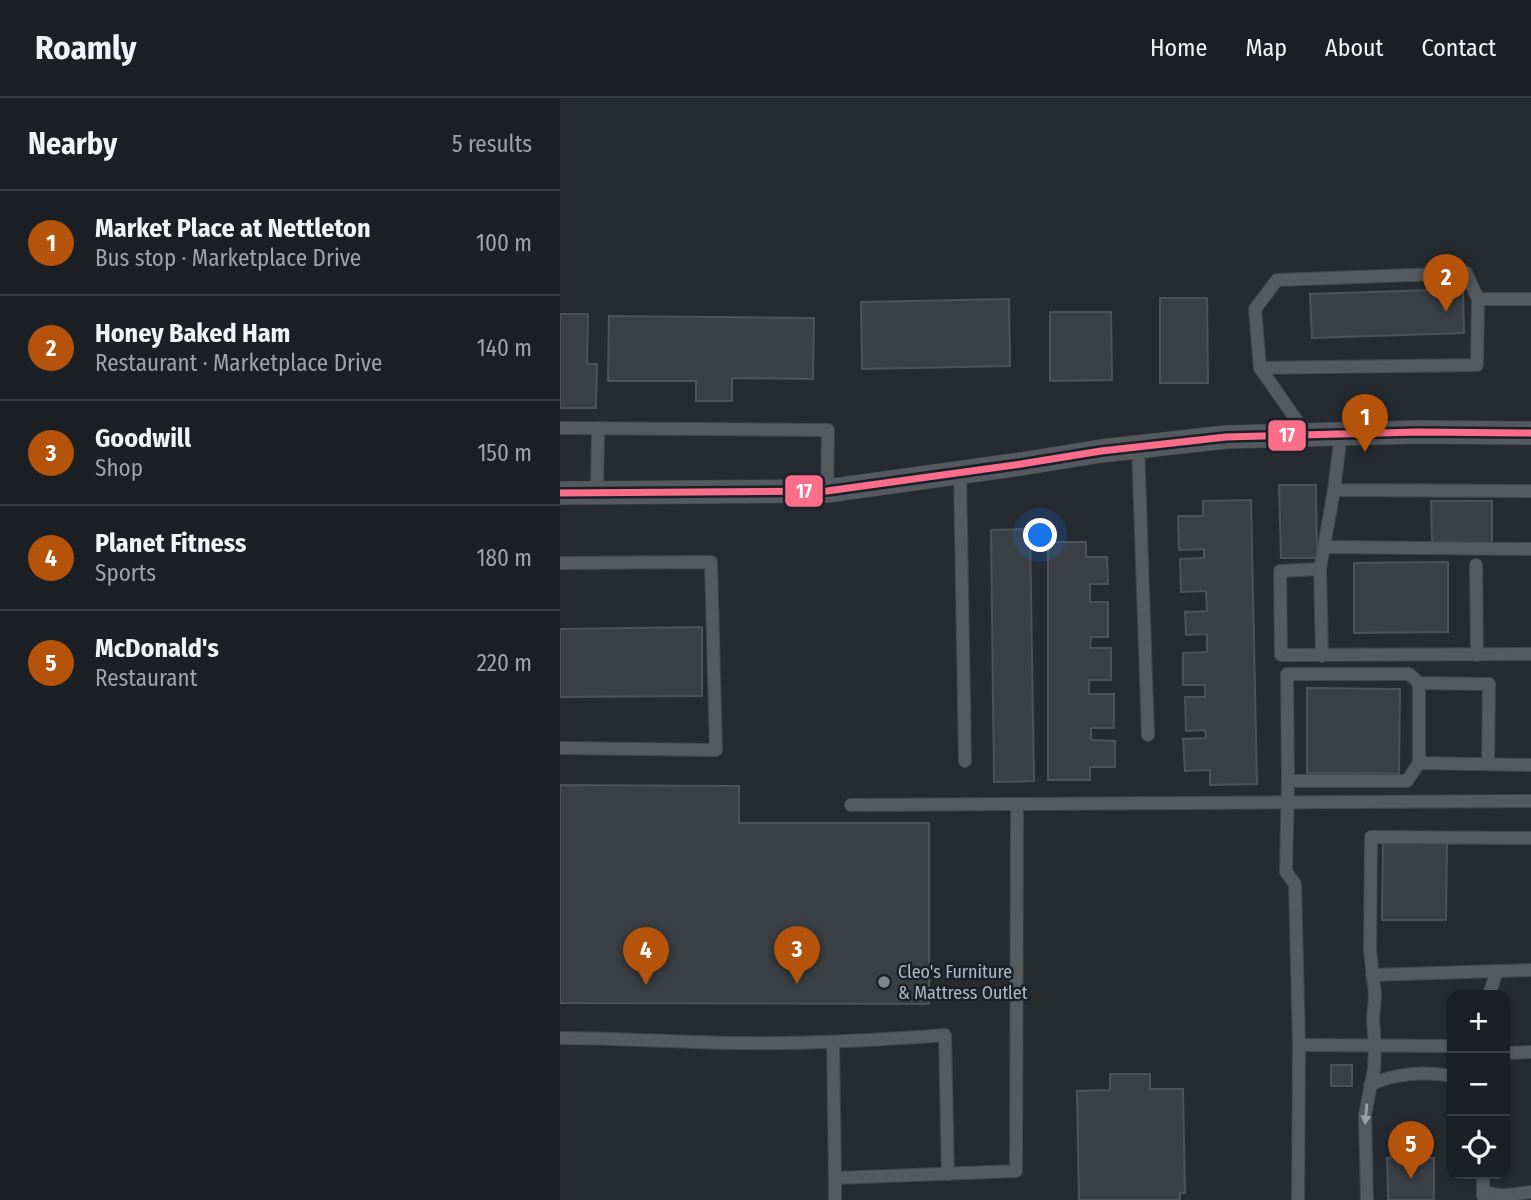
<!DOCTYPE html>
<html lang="en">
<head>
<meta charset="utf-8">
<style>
	body { margin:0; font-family:"Fira Sans Condensed",sans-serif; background:#25282d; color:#f1f3f6 }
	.controls { position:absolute; right:21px; bottom:21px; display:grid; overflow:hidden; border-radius:14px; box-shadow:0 2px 5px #0004 }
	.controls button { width:63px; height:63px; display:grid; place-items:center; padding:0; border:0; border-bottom:2px solid #3a3e42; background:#1c2025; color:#f1f3f6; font:35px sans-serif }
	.you { position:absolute; left:481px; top:438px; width:24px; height:24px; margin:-18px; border:5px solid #fff; border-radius:50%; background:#1a73e8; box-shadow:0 0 0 10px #1a73e833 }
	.badge { display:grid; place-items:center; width:46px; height:46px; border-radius:50%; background:#b45309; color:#fff; font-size:23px; font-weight:700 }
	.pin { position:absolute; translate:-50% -58px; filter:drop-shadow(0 2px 4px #0008) }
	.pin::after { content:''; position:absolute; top:37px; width:24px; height:21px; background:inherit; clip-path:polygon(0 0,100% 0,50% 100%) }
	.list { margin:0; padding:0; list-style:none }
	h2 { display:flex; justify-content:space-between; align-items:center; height:91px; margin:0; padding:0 28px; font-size:30px }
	h2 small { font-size:23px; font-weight:400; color:#a0a3a7 }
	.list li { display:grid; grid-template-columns:46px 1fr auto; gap:21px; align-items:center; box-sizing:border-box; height:105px; padding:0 28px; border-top:2px solid #3a3e42 }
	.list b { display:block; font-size:26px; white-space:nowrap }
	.list p { margin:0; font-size:23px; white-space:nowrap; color:#a0a3a7 }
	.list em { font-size:23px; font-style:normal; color:#a0a3a7 }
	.icon { flex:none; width:38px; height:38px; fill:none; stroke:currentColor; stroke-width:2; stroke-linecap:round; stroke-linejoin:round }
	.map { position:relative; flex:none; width:971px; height:1102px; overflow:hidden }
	header { display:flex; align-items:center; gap:42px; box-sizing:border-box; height:98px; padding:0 35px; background:#1c2025; border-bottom:2px solid #3a3e42 }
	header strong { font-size:33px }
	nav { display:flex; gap:38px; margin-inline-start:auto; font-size:24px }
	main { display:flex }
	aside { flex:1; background:#1c2025 }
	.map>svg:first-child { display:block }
	.building { fill:#3a4045; stroke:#4d525a; stroke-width:2 }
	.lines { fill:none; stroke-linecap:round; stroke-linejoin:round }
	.lane-casing { stroke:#42474c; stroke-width:14 }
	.street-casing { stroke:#42474c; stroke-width:24 }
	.lane { stroke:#555a60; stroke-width:12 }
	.street { stroke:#555a60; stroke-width:23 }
	.bus-1-casing { stroke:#19222b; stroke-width:12 }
	.bus-1 { stroke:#fb6d88; stroke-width:7 }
	.oneway { fill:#98a0ab }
	.poi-dot { fill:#7e8791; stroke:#19222b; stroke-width:2.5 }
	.labels { text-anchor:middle; stroke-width:5; stroke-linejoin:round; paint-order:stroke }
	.poi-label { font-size:18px; fill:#aeb8c4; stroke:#19222b; text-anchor:start }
	.line-badge { stroke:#19222b; stroke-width:2.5 }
	.badge-label { font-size:19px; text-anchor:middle; font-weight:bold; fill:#fff }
</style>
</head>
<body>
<header>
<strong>Roamly</strong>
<nav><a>Home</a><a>Map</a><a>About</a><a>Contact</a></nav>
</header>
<main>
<aside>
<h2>Nearby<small>5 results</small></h2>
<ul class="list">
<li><span class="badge">1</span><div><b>Market Place at Nettleton</b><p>Bus stop · Marketplace Drive</p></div><em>100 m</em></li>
<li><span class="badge">2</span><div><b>Honey Baked Ham</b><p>Restaurant · Marketplace Drive</p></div><em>140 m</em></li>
<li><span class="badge">3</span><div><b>Goodwill</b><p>Shop</p></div><em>150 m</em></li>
<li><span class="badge">4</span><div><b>Planet Fitness</b><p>Sports</p></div><em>180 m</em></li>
<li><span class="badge">5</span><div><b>McDonald's</b><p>Restaurant</p></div><em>220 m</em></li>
</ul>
</aside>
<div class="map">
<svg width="971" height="1102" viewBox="0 0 971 1102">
	<rect width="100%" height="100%" fill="#252b31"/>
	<g class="building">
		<polygon points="903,191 904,235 752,240 750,196"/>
		<polygon points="600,200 647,200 648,285 600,285"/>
		<polygon points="449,201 450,268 302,271 301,204"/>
		<polygon points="490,214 551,214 552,282 490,283"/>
		<polygon points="0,216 28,216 27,266 37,266 36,310 0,310"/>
		<polygon points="49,218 254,220 253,281 172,280 172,303 136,303 136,283 48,283"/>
		<polygon points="719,387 756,387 757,460 721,460"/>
		<polygon points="691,402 697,686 650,687 650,672 625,673 623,641 646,640 645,632 626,633 625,599 645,599 645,587 623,587 623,555 647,554 647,536 626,537 625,514 647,513 646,493 621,494 620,461 644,460 644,451 619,452 618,418 643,418 643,403"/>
		<polygon points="871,403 932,403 932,445 872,446"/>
		<polygon points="470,431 474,683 434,684 431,432"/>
		<polygon points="488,444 526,444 526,459 547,459 548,486 530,486 530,504 548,504 548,539 531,539 530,550 551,550 551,582 529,582 529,596 554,596 554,630 531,630 531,642 555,643 555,669 530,669 530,682 488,682"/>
		<polygon points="888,464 888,534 794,535 794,465"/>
		<polygon points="142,529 142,598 0,599 0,531"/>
		<polygon points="747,590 840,591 839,676 747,675"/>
		<polygon points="0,687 179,688 179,725 369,725 369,906 0,905"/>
		<polygon points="823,745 887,745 886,822 822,822"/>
		<rect x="771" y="967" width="21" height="21"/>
		<polygon points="550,976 590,976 590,991 623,991 625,1095 620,1095 620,1102 519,1102 517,993 550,992"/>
		<polygon points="831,1046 862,1046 862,1060 874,1060 874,1102 828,1102 827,1060 831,1060"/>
	</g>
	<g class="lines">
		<defs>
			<g id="lane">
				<polyline points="700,270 917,267 918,201"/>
				<polyline points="0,330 268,332 267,393"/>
				<polyline points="781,336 774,392 971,393"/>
				<polyline points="747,337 700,270 695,211 717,182 906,175 918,201 971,201"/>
				<polyline points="578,348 588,637"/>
				<polyline points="400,375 405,663"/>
				<polyline points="37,395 38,330"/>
				<polyline points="765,449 971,451"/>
				<polyline points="0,465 151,464 156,652 0,650"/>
				<polyline points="916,467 917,557"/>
				<polyline points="760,471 774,392"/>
				<polyline points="762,558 760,471 720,473 721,557 971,556"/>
				<polyline points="859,585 929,586 928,666"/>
				<polyline points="728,683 847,683 859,665 971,667"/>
				<polyline points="291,707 971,703"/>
				<polyline points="812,877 937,873"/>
				<polyline points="929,897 937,873 971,872"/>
				<path d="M0,940C62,940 125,945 187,945C254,946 319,942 385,937L388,1076"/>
				<polyline points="273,945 275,1080"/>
				<polyline points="739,947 892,948"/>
				<polyline points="945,955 971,954"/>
				<path d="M810,987C835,975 865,973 892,978"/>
				<polyline points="923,1076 923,1098"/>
				<path d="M923,1093C939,1100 955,1096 971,1094"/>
				<polyline points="275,1102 275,1080 456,1073 457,706"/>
				<polyline points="738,1102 739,947 735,786 726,774 728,683 727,576 849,576 859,585 859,665"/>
				<polyline points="807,1102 805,1017 814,971 815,948 813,921 815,897 810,852 811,739 971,740"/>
			</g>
			<polyline id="street" points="0,395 267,393 461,366 541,353 666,339 859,334 971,335"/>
		</defs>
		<use href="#lane" class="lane-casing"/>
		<use href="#street" class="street-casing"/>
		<use href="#lane" class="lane"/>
		<use href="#street" class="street"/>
		<defs>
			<polyline id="bus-1" points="0,395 267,393 461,366 541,353 666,339 859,334 971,335"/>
		</defs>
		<use href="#bus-1" class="bus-1-casing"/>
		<use href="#bus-1" class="bus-1"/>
	</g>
	<defs><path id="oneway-solid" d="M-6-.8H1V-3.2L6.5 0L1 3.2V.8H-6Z" transform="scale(1.75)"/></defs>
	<use class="oneway" href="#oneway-solid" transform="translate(806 1016) rotate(95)"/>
	<circle class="poi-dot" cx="324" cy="884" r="7"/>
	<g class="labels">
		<g class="poi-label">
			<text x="338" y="880">Cleo's Furniture<tspan x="338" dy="21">&amp; Mattress Outlet</tspan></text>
		</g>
	</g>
	<g class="line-badge">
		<rect x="707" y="321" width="40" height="33" rx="7" fill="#fb6d88"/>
		<rect x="224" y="376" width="40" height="34" rx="7" fill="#fb6d88"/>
	</g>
	<g class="badge-label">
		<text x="727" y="344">17</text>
		<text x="244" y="400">17</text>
	</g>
</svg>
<div class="controls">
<button>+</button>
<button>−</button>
<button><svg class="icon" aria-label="locate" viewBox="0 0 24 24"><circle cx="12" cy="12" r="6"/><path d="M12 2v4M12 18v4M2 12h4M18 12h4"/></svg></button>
</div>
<div class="you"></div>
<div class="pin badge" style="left:805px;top:354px">1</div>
<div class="pin badge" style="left:886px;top:214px">2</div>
<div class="pin badge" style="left:237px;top:886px">3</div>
<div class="pin badge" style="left:86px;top:887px">4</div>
<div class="pin badge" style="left:851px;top:1081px">5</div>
</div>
</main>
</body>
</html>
